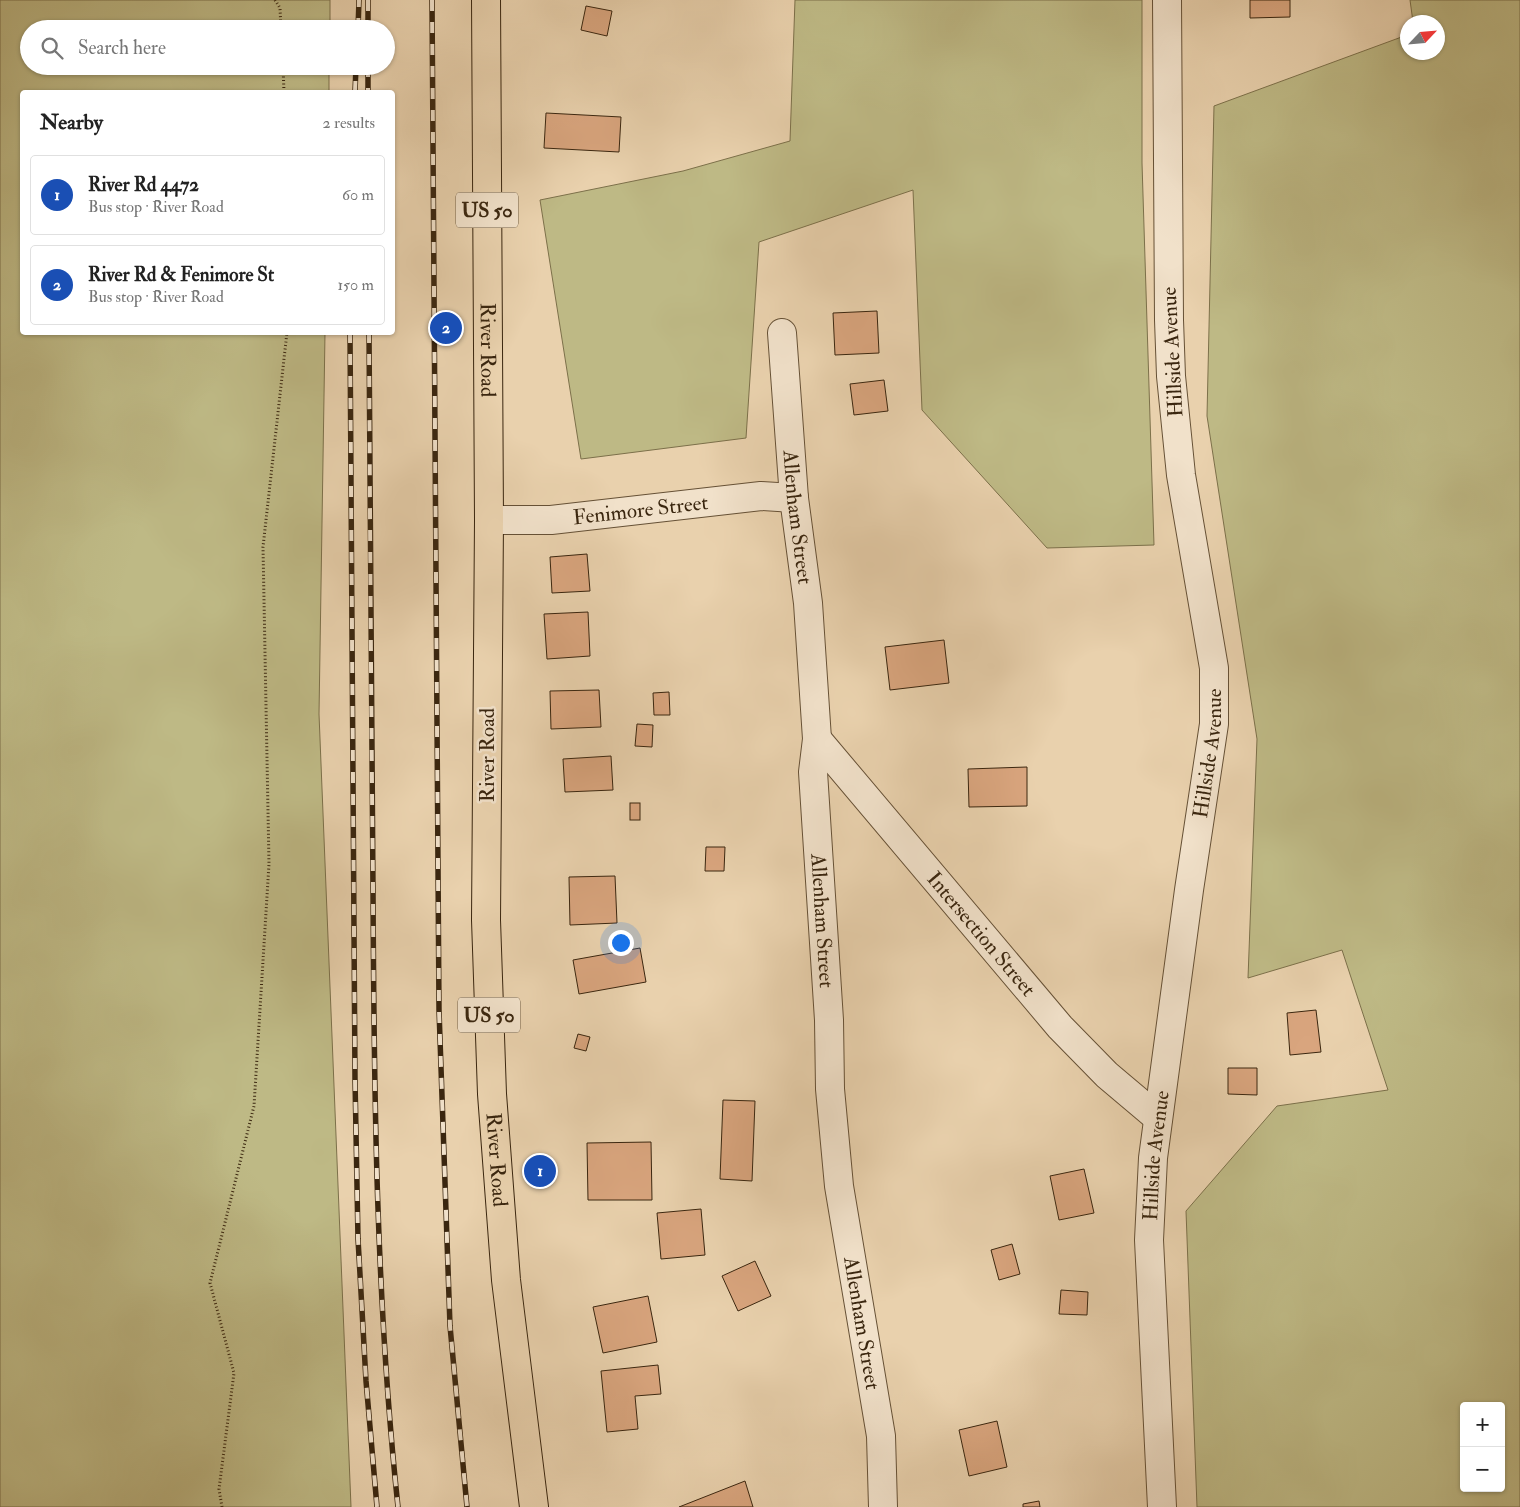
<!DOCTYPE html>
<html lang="en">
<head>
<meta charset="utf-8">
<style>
	body { margin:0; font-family:"IM FELL Double Pica",serif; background:#f6f6f6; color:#222 }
	.controls { position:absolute; right:15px; bottom:15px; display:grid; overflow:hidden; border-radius:5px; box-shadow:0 1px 4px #0004 }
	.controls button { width:45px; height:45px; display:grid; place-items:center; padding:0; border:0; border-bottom:1px solid #e0e0e0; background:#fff; color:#222; font:25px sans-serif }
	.compass { position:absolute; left:1400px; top:15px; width:45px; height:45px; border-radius:50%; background:#fff; box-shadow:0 1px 4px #0004; rotate:64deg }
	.you { position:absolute; left:620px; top:942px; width:18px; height:18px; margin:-12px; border:4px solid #fff; border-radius:50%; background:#1a73e8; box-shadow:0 0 0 8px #1a73e833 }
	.badge { display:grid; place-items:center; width:32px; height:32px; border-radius:50%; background:#8f2418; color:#fff; font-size:16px; font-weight:700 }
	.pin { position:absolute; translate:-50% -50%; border:2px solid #fff; box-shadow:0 1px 5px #0006 }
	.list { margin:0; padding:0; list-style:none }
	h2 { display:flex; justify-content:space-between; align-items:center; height:65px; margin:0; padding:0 20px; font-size:21px }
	h2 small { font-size:16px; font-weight:400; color:#767676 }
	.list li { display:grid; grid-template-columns:32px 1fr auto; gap:15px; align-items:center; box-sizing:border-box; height:80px; margin:0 10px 10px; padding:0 10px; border:1px solid #e0e0e0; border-radius:5px }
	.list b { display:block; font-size:19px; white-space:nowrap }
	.list p { margin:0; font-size:16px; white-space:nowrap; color:#767676 }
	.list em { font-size:16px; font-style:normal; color:#767676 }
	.icon { flex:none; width:28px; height:28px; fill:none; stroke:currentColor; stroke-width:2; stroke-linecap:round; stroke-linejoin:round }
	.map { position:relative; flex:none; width:1520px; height:1507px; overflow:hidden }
	.search { position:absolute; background:#fff; box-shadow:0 1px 4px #0004; left:20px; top:20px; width:375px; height:55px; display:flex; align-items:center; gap:12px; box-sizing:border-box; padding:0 18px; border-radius:28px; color:#767676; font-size:19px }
	.panel { position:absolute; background:#fff; box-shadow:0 1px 4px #0004; left:20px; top:90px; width:375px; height:245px; border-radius:5px }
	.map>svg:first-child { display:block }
	.green { fill:#beb985; stroke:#7c704a; fill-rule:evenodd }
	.building { fill:#d9a57e; stroke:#3a260f }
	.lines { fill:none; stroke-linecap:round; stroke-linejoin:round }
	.minor-casing { stroke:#665136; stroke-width:30 }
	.tertiary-casing { stroke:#665136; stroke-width:30 }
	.primary-casing { stroke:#3a260f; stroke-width:30 }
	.path { stroke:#3a260f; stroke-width:3; stroke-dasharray:1 2.5; stroke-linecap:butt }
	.minor { stroke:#f1e1ca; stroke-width:28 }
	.tertiary { stroke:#f1e1ca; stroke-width:28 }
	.primary { stroke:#e9d1ad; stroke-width:28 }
	.rail-casing { stroke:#3a260f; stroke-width:5.5 }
	.rail { stroke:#f1e1ca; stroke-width:4; stroke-dasharray:11; stroke-linecap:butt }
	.labels { text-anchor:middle; stroke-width:5; stroke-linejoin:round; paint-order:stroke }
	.shield { fill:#f1e1ca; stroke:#715e47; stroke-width:1 }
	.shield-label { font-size:20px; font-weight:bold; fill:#3a260f }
	.street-label { font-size:21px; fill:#3a260f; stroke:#f1e1ca }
</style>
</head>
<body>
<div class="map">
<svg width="1520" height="1507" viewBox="0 0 1520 1507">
	<rect width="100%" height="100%" fill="#e9d1ad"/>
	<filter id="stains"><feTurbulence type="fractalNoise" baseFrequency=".004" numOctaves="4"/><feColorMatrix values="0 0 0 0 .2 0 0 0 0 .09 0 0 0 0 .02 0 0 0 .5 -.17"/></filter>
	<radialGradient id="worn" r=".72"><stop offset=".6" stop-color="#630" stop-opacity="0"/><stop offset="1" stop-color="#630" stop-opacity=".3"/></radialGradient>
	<g class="green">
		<polygon points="0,0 330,0 330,29 29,29 29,66 329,66 329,92 22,92 22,332 325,333 319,714 351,1507 0,1507"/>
		<polygon points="795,0 1142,0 1142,163 1154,545 1047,548 922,410 913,190 759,242 746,438 581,459 540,200 683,171 790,141"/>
		<path d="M1410,0H1520V1507H1197L1186,1211L1277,1106L1388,1090L1342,950L1248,978L1257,739L1207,416L1214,106L1407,35L1408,52H1438V22H1413ZM1464,1406H1501V1488H1464Z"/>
	</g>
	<g class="building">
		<polygon points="1250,0 1290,0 1290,17 1250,18"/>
		<polygon points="586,6 612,11 607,36 581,30"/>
		<polygon points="546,113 621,117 619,152 544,148"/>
		<polygon points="877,311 879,353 835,355 833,313"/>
		<polygon points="884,380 888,411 854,415 850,384"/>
		<polygon points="587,554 590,591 552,593 550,557"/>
		<polygon points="588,612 590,656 547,659 544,614"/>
		<polygon points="944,640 949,683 890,690 885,647"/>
		<polygon points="599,690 601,727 551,729 550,691"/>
		<polygon points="669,692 670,715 654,715 653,693"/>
		<polygon points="637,724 653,725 652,747 635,746"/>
		<polygon points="611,756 613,790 565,792 563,759"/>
		<polygon points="1027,767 1027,806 969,807 968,769"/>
		<rect x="630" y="803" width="10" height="17"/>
		<polygon points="706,847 725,847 724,871 705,871"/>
		<polygon points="615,876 617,923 570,925 569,877"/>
		<polygon points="640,948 646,982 579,994 573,960"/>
		<polygon points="1316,1010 1321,1052 1290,1055 1287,1013"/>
		<polygon points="578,1034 590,1037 586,1051 574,1048"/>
		<polygon points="1228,1068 1257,1068 1257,1095 1228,1094"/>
		<polygon points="723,1100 755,1101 752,1181 720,1179"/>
		<polygon points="651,1142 652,1200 588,1200 587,1143"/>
		<polygon points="1084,1169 1094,1213 1059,1220 1050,1176"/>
		<polygon points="701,1209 705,1255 661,1259 657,1213"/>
		<polygon points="1012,1244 1020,1274 999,1280 991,1250"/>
		<polygon points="755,1261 771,1296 738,1311 722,1276"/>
		<polygon points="1061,1290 1088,1292 1087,1315 1059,1314"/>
		<polygon points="648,1296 657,1342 603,1353 593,1307"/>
		<polygon points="658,1365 661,1394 635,1396 638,1429 607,1432 601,1371"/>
		<polygon points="997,1421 1007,1467 969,1476 959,1430"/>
		<polygon points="745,1481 753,1507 679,1507"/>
		<polygon points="1039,1501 1040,1507 1023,1507 1023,1504"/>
	</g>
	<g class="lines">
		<defs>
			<g id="minor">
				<path id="s1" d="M782,333L794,498L808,603L817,739L813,772L829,1020L830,1089L839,1186L881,1436L883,1507"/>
				<path id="s2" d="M489,520H551L761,496L794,498"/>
				<path id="s3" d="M817,739L1060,1027L1107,1075L1158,1118"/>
			</g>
			<g id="tertiary">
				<path id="s4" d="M1162,1507L1149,1240L1153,1158L1189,890L1214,724V668L1181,475L1171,376L1169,320L1167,0"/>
			</g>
			<g id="primary">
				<path id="s5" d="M486,0L489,520L486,920L492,1094L506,1280L534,1507"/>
			</g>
		</defs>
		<use href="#minor" class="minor-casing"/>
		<use href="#tertiary" class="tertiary-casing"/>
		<use href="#primary" class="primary-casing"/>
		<g class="path">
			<polyline points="275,0 280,8 281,29"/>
			<polyline points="283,66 284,92"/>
			<polyline points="222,1507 219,1489 234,1373 210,1283 254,1106 269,864 263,547 287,332"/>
		</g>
		<use href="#minor" class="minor"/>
		<use href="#tertiary" class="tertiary"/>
		<use href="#primary" class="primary"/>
		<defs>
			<g id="rail">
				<polyline points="368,0 368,29"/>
				<polyline points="432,0 439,1010 450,1326 467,1507"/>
				<polyline points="358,29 359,0"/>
				<polyline points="368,66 368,92"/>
				<polyline points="355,92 356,66"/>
				<polyline points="350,332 355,1079 358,1239 366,1381 377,1507"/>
				<path d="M369,332C370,518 371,703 373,888C374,1095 376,1301 398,1507"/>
			</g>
		</defs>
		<use href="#rail" class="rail-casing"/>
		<use href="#rail" class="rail"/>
	</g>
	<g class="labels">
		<g class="shield">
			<rect x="456" y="192.5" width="62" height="35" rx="4"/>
			<rect x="458" y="997.5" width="62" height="35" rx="4"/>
		</g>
		<g class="shield-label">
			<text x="487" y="217">US 50</text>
			<text x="489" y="1022">US 50</text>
		</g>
		<g class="street-label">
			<text dy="7" stroke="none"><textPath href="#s5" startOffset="350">River Road</textPath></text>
			<text transform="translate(1172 352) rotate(-93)" y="7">Hillside Avenue</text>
			<text dy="7" stroke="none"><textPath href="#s2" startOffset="152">Fenimore Street</textPath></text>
			<text dy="7" stroke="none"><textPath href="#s1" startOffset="185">Allenham Street</textPath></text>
			<text dy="7" stroke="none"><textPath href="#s4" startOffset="758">Hillside Avenue</textPath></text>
			<text transform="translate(487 755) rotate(-90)" y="7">River Road</text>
			<text dy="7" stroke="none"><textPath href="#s1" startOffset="590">Allenham Street</textPath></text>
			<text dy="7" stroke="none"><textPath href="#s3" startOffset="255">Intersection Street</textPath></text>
			<text dy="7" stroke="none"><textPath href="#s4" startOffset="352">Hillside Avenue</textPath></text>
			<text dy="7" stroke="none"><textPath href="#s5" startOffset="1160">River Road</textPath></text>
			<text dy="7" stroke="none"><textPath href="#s1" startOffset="995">Allenham Street</textPath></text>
		</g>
	</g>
	<rect width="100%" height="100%" filter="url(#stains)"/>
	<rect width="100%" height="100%" fill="url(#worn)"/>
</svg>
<div class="controls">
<button>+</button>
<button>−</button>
</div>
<svg class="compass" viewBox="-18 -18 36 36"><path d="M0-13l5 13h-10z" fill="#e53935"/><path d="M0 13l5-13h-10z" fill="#767676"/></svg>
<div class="you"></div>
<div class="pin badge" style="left:540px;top:1171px;background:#1a4fb4">1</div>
<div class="pin badge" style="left:446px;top:328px;background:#1a4fb4">2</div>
<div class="search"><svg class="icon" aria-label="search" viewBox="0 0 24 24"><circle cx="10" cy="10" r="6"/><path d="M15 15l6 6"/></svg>Search here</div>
<section class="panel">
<h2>Nearby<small>2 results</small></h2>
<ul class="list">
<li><span class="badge" style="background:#1a4fb4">1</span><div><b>River Rd 4472</b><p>Bus stop · River Road</p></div><em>60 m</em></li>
<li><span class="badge" style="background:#1a4fb4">2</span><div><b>River Rd &amp; Fenimore St</b><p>Bus stop · River Road</p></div><em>150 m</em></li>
</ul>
</section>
</div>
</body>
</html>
